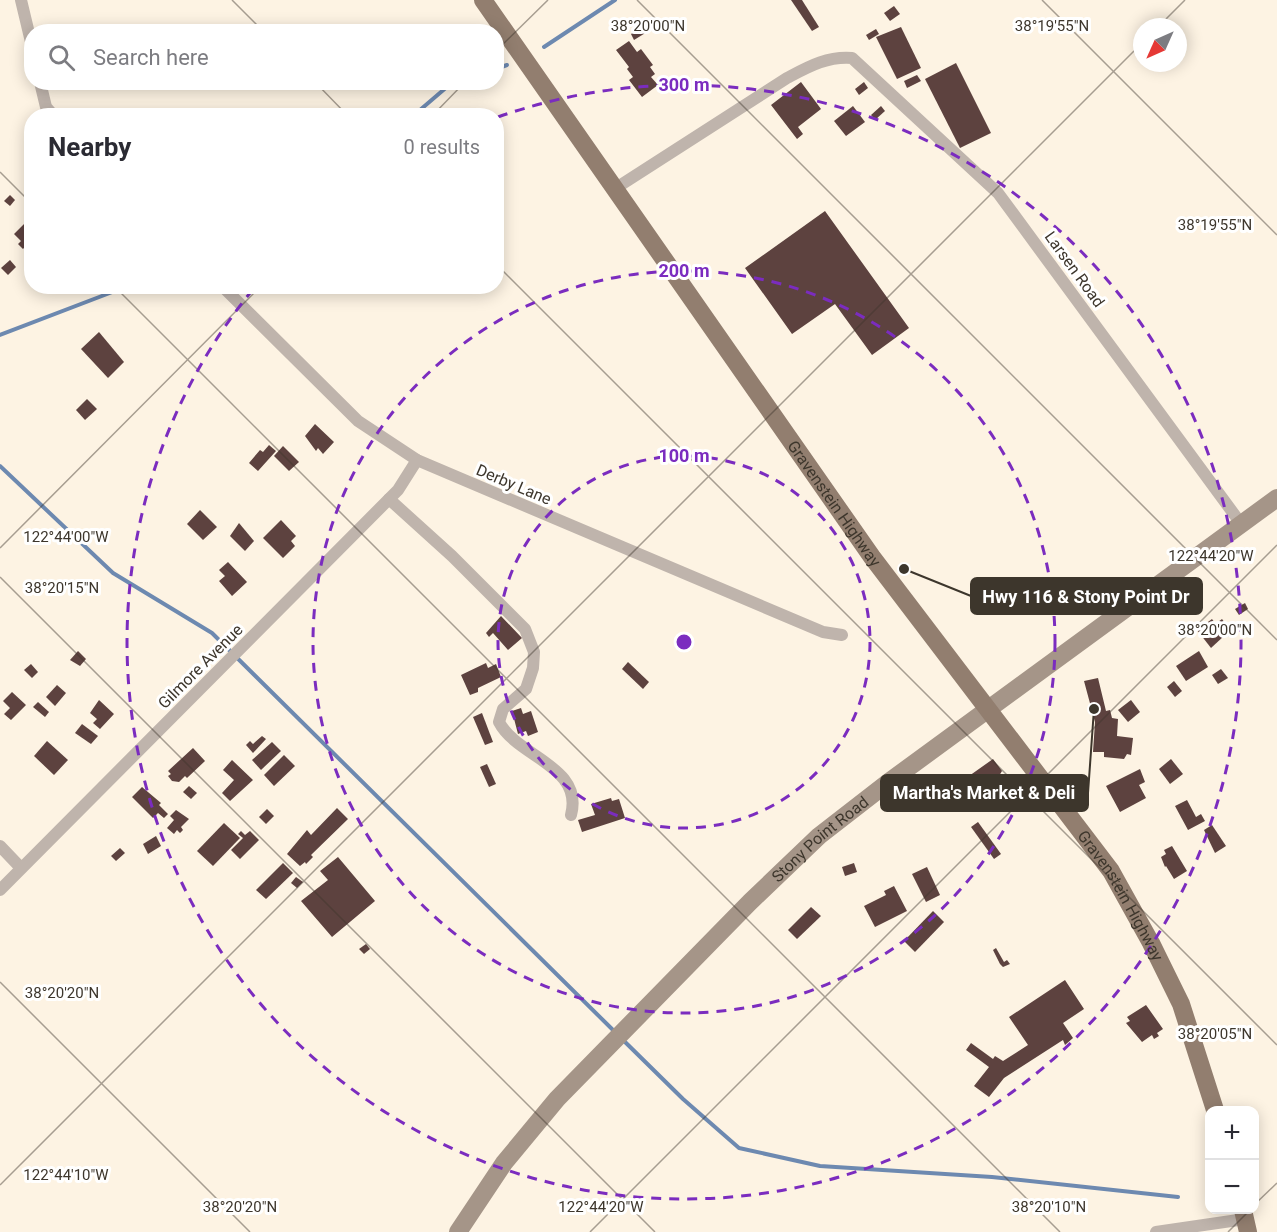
<!DOCTYPE html>
<html lang="en">
<head>
<meta charset="utf-8">
<style>
	body { margin:0; font-family:Roboto,sans-serif; background:#f2f2f3; color:#2b2b33 }
	.controls { position:absolute; right:18px; bottom:18px; display:grid; overflow:hidden; border-radius:12px; box-shadow:0 3px 15px #0003 }
	.controls button { width:54px; height:54px; display:grid; place-items:center; padding:0; border:0; border-bottom:2px solid #e1e1e2; background:#fff; color:#2b2b33; font:30px sans-serif }
	.compass { position:absolute; left:1133px; top:18px; width:54px; height:54px; border-radius:50%; background:#fff; box-shadow:0 3px 15px #0003; rotate:225deg }
	.list { margin:0; padding:0; list-style:none }
	h2 { display:flex; justify-content:space-between; align-items:center; height:78px; margin:0; padding:0 24px; font-size:26px }
	h2 small { font-size:20px; font-weight:400; color:#7c7c81 }
	.icon { flex:none; width:33px; height:33px; fill:none; stroke:currentColor; stroke-width:2; stroke-linecap:round; stroke-linejoin:round }
	.map { position:relative; flex:none; width:1277px; height:1232px; overflow:hidden }
	.search { position:absolute; background:#fff; box-shadow:0 3px 15px #0003; left:24px; top:24px; width:480px; height:66px; display:flex; align-items:center; gap:15px; box-sizing:border-box; padding:0 21px; border-radius:24px; color:#7c7c81; font-size:22px }
	.panel { position:absolute; background:#fff; box-shadow:0 3px 15px #0003; left:24px; top:108px; width:480px; height:186px; border-radius:24px }
	.map>svg:first-child { display:block }
	.lines { fill:none; stroke-linecap:round; stroke-linejoin:round }
	.stream { stroke:#6d89b0; stroke-width:4 }
	.building { fill:#5d423f }
	.street { stroke:#bfb4ac; stroke-width:12 }
	.secondary { stroke:#a59588; stroke-width:18 }
	.primary { stroke:#927e6f; stroke-width:18 }
	.ticks { fill:none; stroke:#3d362c; stroke-width:1.5; stroke-opacity:0.45 }
	.ring { fill:none; stroke:#7b2cbf; stroke-width:3; stroke-dasharray:10 8 }
	.labels { text-anchor:middle; stroke-width:6; stroke-linejoin:round; paint-order:stroke }
	.street-label { font-size:16px; fill:#3d362c; stroke:#fff }
	.ticks-label { font-size:15px; text-anchor:middle; fill:#3d362c; stroke:#fff; stroke-width:6; stroke-linejoin:round; paint-order:stroke }
	.centre { fill:#7b2cbf; stroke:#fff; stroke-width:3 }
	.ring-label { font-size:18px; text-anchor:middle; font-weight:bold; fill:#7b2cbf; stroke:#fff; stroke-width:6; stroke-linejoin:round; paint-order:stroke }
	.leader { fill:none; stroke:#3d362c; stroke-width:2 }
	.callout-dot { fill:#3d362c; stroke:#fff; stroke-width:2 }
	.callout { fill:#3d362c; stroke:#3d362c; stroke-width:2 }
	.callout-label { font-size:18px; text-anchor:middle; font-weight:bold; fill:#fff }
</style>
</head>
<body>
<div class="map">
<svg width="1277" height="1232" viewBox="0 0 1277 1232">
	<rect width="100%" height="100%" fill="#fdf3e3"/>
	<g class="lines">
		<g class="stream">
			<polyline points="544,47 615,0"/>
			<polyline points="496,69 507,65"/>
			<polyline points="413,116 448,86 459,82"/>
			<polyline points="0,335 128,286"/>
			<polyline points="0,466 113,573 212,633 615,1032"/>
			<polyline points="622,1039 683,1099 739,1148 820,1166 992,1177 1178,1197"/>
		</g>
	</g>
	<g class="building">
		<polygon points="791,0 802,0 819,27 812,31"/>
		<polygon points="894,6 900,14 890,21 884,13"/>
		<polygon points="643,27 647,32 634,40 631,34"/>
		<polygon points="901,27 921,68 897,79 876,37"/>
		<polygon points="876,29 879,34 869,40 866,35"/>
		<polygon points="629,41 637,52 641,49 653,65 650,67 655,74 651,77 658,85 642,97 629,80 633,77 627,69 629,67 616,50"/>
		<polygon points="956,63 991,133 960,148 925,79"/>
		<polygon points="917,75 921,81 907,88 904,81"/>
		<polygon points="801,82 821,109 798,127 803,134 797,139 771,105"/>
		<polygon points="864,82 868,88 859,95 855,89"/>
		<polygon points="853,106 865,122 846,136 834,121"/>
		<polygon points="881,106 885,111 875,120 871,115"/>
		<polygon points="10,195 15,200 10,206 4,201"/>
		<polygon points="825,211 909,328 872,355 835,304 792,334 745,268"/>
		<polygon points="27,221 32,225 32,239 23,249 18,244 21,241 14,234"/>
		<polygon points="10,260 16,267 8,275 1,268"/>
		<polygon points="99,332 124,362 108,378 81,349"/>
		<polygon points="87,399 97,409 85,420 76,410"/>
		<polygon points="315,424 334,442 323,454 318,448 316,451 305,436"/>
		<polygon points="269,445 276,451 258,471 249,463 260,450 263,452"/>
		<polygon points="283,446 299,462 289,471 274,456"/>
		<polygon points="200,510 217,527 203,540 187,524"/>
		<polygon points="281,520 296,536 291,541 295,546 283,558 263,538"/>
		<polygon points="239,523 254,541 245,551 230,536"/>
		<polygon points="228,562 247,582 232,596 219,581 225,576 219,570"/>
		<polygon points="1245,603 1248,609 1239,615 1235,609"/>
		<polygon points="501,616 522,638 508,650 493,633 489,637 486,633"/>
		<polygon points="1212,619 1224,636 1211,648 1197,630"/>
		<polygon points="1222,619 1233,634 1229,637 1218,622"/>
		<polygon points="78,651 86,659 80,666 70,660"/>
		<polygon points="1199,651 1208,667 1186,681 1176,666"/>
		<polygon points="628,662 649,682 643,689 622,669"/>
		<polygon points="486,663 488,668 496,664 501,677 478,688 478,692 470,695 461,675"/>
		<polygon points="31,664 38,672 32,678 24,670"/>
		<polygon points="1221,669 1228,678 1218,684 1212,675"/>
		<polygon points="1098,678 1106,711 1110,710 1112,718 1118,719 1117,736 1133,738 1131,755 1127,754 1124,759 1104,757 1104,752 1093,752 1095,722 1084,681"/>
		<polygon points="1174,681 1182,691 1175,697 1167,687"/>
		<polygon points="57,685 66,693 55,706 46,697"/>
		<polygon points="12,692 26,705 11,720 4,714 10,708 3,701"/>
		<polygon points="99,700 114,714 100,729 93,723 97,719 90,713"/>
		<polygon points="1131,700 1140,712 1128,722 1118,710"/>
		<polygon points="38,702 49,712 45,717 33,707"/>
		<polygon points="521,708 523,714 531,711 538,732 528,736 526,731 518,734 512,711"/>
		<polygon points="482,713 493,742 485,745 473,717"/>
		<polygon points="82,724 98,736 91,744 75,733"/>
		<polygon points="262,736 266,739 253,753 246,745 250,741 253,744"/>
		<polygon points="47,741 68,760 54,775 34,756"/>
		<polygon points="272,742 281,751 261,770 252,760"/>
		<polygon points="193,748 205,761 187,778 185,776 179,782 172,781 168,776 171,774 168,771"/>
		<polygon points="284,755 295,766 274,786 264,775"/>
		<polygon points="993,759 1002,771 999,776 1008,788 995,797 982,780 976,784 969,776"/>
		<polygon points="1171,759 1183,774 1170,784 1159,769"/>
		<polygon points="232,760 253,780 230,801 222,793 234,780 223,770"/>
		<polygon points="487,764 496,784 489,787 480,767"/>
		<polygon points="1140,769 1145,782 1139,785 1146,798 1120,812 1106,786"/>
		<polygon points="189,786 197,793 191,799 183,792"/>
		<polygon points="142,787 161,803 159,805 168,814 164,818 158,813 153,818 132,797"/>
		<polygon points="611,798 612,801 619,799 625,818 582,832 578,820 595,815 591,804"/>
		<polygon points="1187,800 1196,817 1201,814 1205,821 1188,830 1175,806"/>
		<polygon points="337,808 348,819 311,855 313,857 306,864 305,862 300,866 287,854 307,830 311,835"/>
		<polygon points="267,809 274,816 266,824 259,817"/>
		<polygon points="176,810 189,819 181,827 183,830 180,833 177,830 174,834 167,828 174,820 170,816"/>
		<polygon points="978,822 1001,854 994,859 971,827"/>
		<polygon points="224,823 240,838 213,866 197,851"/>
		<polygon points="1212,825 1226,846 1215,853 1204,830"/>
		<polygon points="241,831 245,835 250,831 259,840 240,859 231,850 243,838 238,834"/>
		<polygon points="156,836 161,846 148,854 143,844"/>
		<polygon points="1172,846 1187,871 1174,879 1166,866 1165,867 1161,857 1166,854 1164,850"/>
		<polygon points="120,848 125,853 116,861 111,856"/>
		<polygon points="338,857 375,901 332,937 301,901 328,880 320,871"/>
		<polygon points="283,863 293,873 266,899 256,890"/>
		<polygon points="854,863 857,872 845,876 842,867"/>
		<polygon points="927,867 940,895 926,902 912,874"/>
		<polygon points="296,877 303,882 297,888 291,883"/>
		<polygon points="894,886 907,911 875,927 864,906 886,895 884,891"/>
		<polygon points="811,907 821,916 797,939 788,930"/>
		<polygon points="933,911 944,922 915,952 904,941"/>
		<polygon points="366,944 370,949 364,954 359,949"/>
		<polygon points="996,948 1004,962 1007,960 1010,964 1003,967 1000,964 993,950"/>
		<polygon points="1065,980 1084,1009 1063,1023 1073,1038 1065,1045 1063,1040 1004,1078 989,1097 974,1086 989,1067 966,1050 971,1043 993,1059 995,1056 1003,1061 1028,1045 1009,1017"/>
		<polygon points="1146,1005 1163,1029 1157,1033 1159,1036 1154,1039 1152,1035 1142,1042 1126,1023 1130,1021 1127,1017"/>
	</g>
	<g class="lines">
		<g class="street">
			<polyline points="21,0 32,46"/>
			<polyline points="40,82 46,107 54,116"/>
			<path d="M616,188L787,78C808,67 827,56 852,58L998,193L1242,525"/>
			<polyline points="222,286 358,421 417,460 823,632 842,635"/>
			<path d="M389,499L452,556L525,629L534,652L533,668L526,689L503,709L499,722C517,757 584,766 571,815"/>
			<polyline points="0,846 21,868"/>
			<polyline points="0,890 398,490 417,460"/>
			<polyline points="1156,1232 1245,1219"/>
		</g>
		<path class="secondary" id="s1" d="M458,1232L504,1163L557,1099L750,902L819,836L886,784L1277,498"/>
		<g class="primary">
			<path id="s2" d="M483,0L872,557L1111,871L1151,943L1181,1004L1215,1110"/>
			<polyline points="1243,1210 1248,1232"/>
		</g>
	</g>
	<path class="ticks" d="M232,0L264,32M637,0L1277,640M1042,0L1277,235M1158,27L1185,0M496,51L548,0M315,82L348,116M432,116L465,82M0,172L32,204M496,264L1277,1045M114,286L1060,1232M0,548L261,286M0,577L655,1232M0,982L250,1232M0,1185L1142,43M1254,1205L1277,1183M590,1232L1277,545M1228,1232L1250,1210"/>
	<g class="ring">
		<circle cx="684" cy="642" r="186"/>
		<circle cx="684" cy="642" r="371"/>
		<path d="M498 117A557 557 0 1 1 254 288"/>
	</g>
	<g class="labels">
		<g class="street-label">
			<text transform="translate(1075 269) rotate(54)" y="6">Larsen Road</text>
			<text transform="translate(514 484) rotate(23)" y="6">Derby Lane</text>
			<text dy="6" stroke="none"><textPath href="#s2" startOffset="614">Gravenstein Highway</textPath></text>
			<text transform="translate(200 666) rotate(-45)" y="6">Gilmore Avenue</text>
			<text dy="6" stroke="none"><textPath href="#s1" startOffset="536">Stony Point Road</textPath></text>
			<text dy="6" stroke="none"><textPath href="#s2" startOffset="1100">Gravenstein Highway</textPath></text>
		</g>
	</g>
	<g class="ticks-label">
		<text x="648" y="31">38°20'00"N</text>
		<text x="1052" y="31">38°19'55"N</text>
		<text x="1215" y="230">38°19'55"N</text>
		<text x="66" y="542">122°44'00"W</text>
		<text x="1211" y="561">122°44'20"W</text>
		<text x="62" y="593">38°20'15"N</text>
		<text x="1215" y="635">38°20'00"N</text>
		<text x="62" y="998">38°20'20"N</text>
		<text x="1215" y="1039">38°20'05"N</text>
		<text x="66" y="1180">122°44'10"W</text>
		<text x="601" y="1212">122°44'20"W</text>
		<text x="240" y="1212">38°20'20"N</text>
		<text x="1049" y="1212">38°20'10"N</text>
	</g>
	<circle cx="684" cy="642" r="9" class="centre"/>
	<g class="ring-label">
		<text x="684" y="91">300 m</text>
		<text x="684" y="277">200 m</text>
		<text x="684" y="462">100 m</text>
	</g>
	<path class="leader" d="M904 569L971 596M1094 709L1088 793"/>
	<g class="callout-dot">
		<circle cx="904" cy="569" r="6"/>
		<circle cx="1094" cy="709" r="6"/>
	</g>
	<g class="callout">
		<rect x="971" y="578" width="231" height="36" rx="6"/>
		<rect x="881" y="775" width="207" height="36" rx="6"/>
	</g>
	<g class="callout-label">
		<text x="1086" y="603">Hwy 116 &amp; Stony Point Dr</text>
		<text x="984" y="799">Martha's Market &amp; Deli</text>
	</g>
</svg>
<div class="controls">
<button>+</button>
<button>−</button>
</div>
<svg class="compass" viewBox="-18 -18 36 36"><path d="M0-13l5 13h-10z" fill="#e53935"/><path d="M0 13l5-13h-10z" fill="#7c7c81"/></svg>
<div class="search"><svg class="icon" aria-label="search" viewBox="0 0 24 24"><circle cx="10" cy="10" r="6"/><path d="M15 15l6 6"/></svg>Search here</div>
<section class="panel">
<h2>Nearby<small>0 results</small></h2>
<ul class="list">
</ul>
</section>
</div>
</body>
</html>
